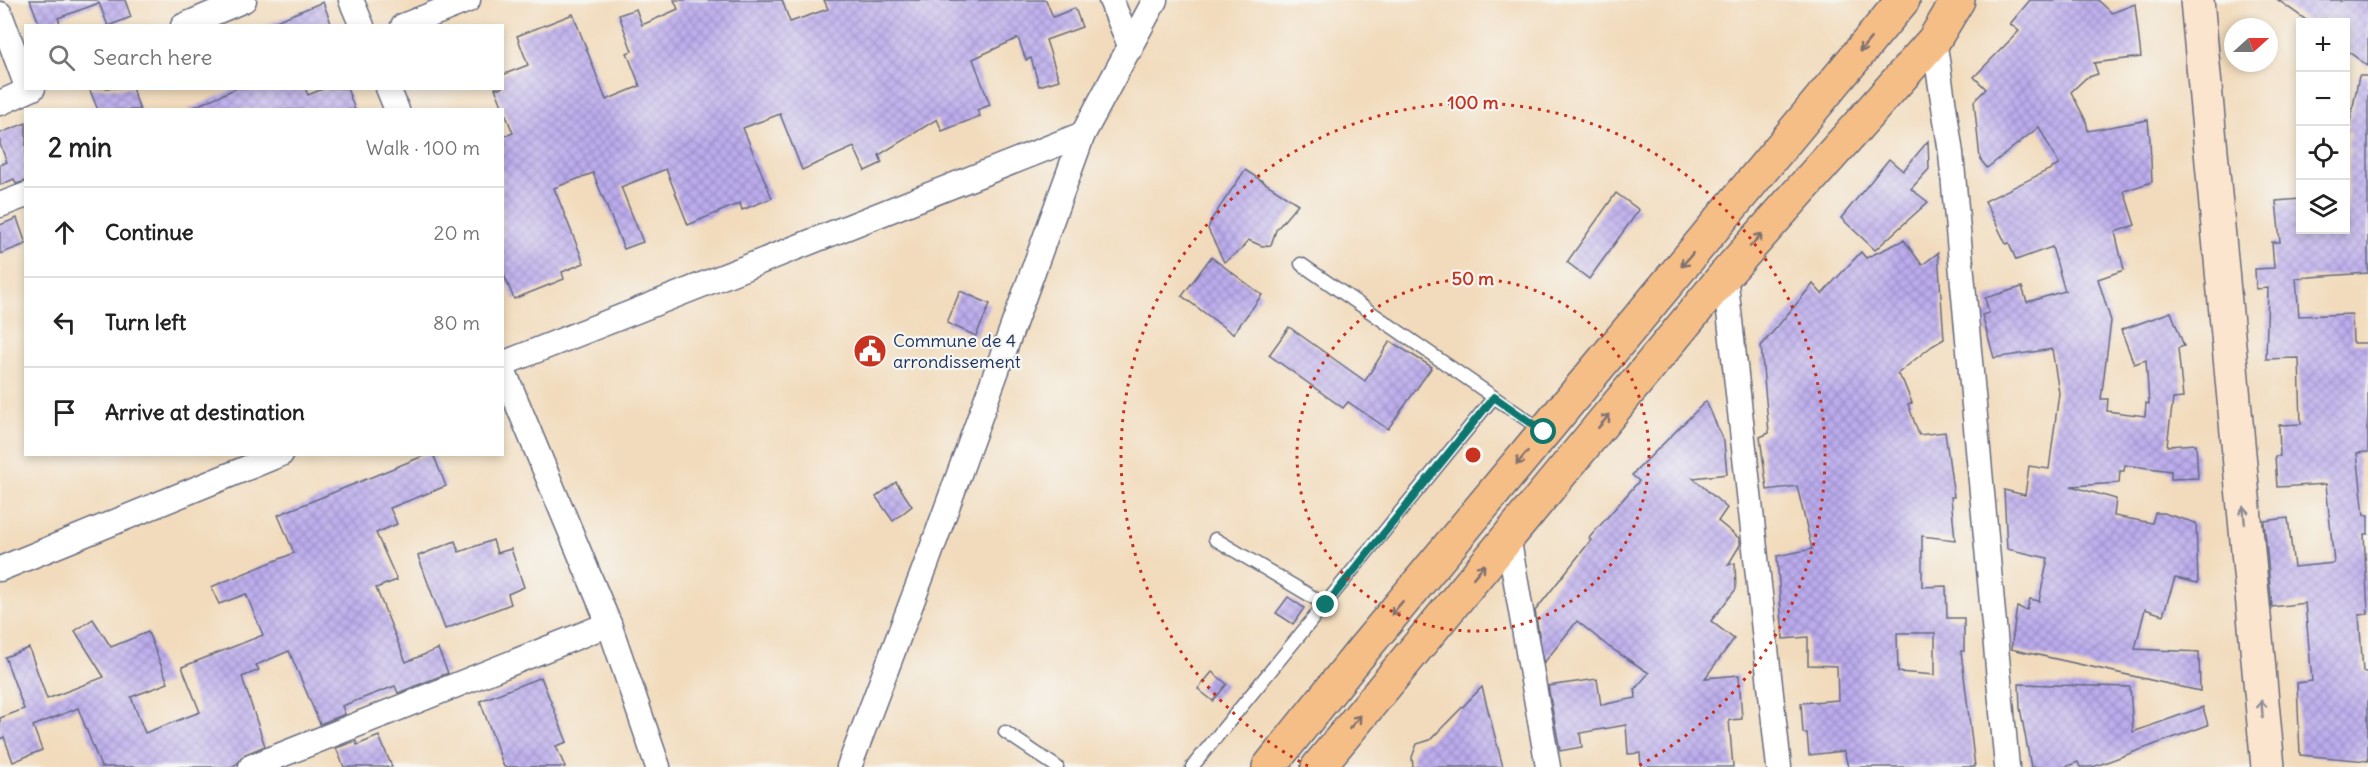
<!DOCTYPE html>
<html lang="en">
<head>
<meta charset="utf-8">
<style>
	body { margin:0; font-family:Delius,sans-serif; background:#f6f6f6; color:#222 }
	.controls { position:absolute; right:18px; top:18px; display:grid; overflow:hidden; border-radius:0px; box-shadow:0 3px 9px #0003 }
	.controls button { width:54px; height:54px; display:grid; place-items:center; padding:0; border:0; border-bottom:2px solid #e0e0e0; background:#fff; color:#222; font:30px sans-serif }
	.compass { position:absolute; left:2224px; top:18px; width:54px; height:54px; border-radius:50%; background:#fff; box-shadow:0 3px 9px #0003; rotate:69deg }
	.stop { position:absolute; width:18px; height:18px; margin:-14px; border:4px solid #0f766e; border-radius:50%; background:#fff }
	.stop.end { background:#0f766e; border-color:#fff; box-shadow:0 2px 6px #0008 }
	.list { margin:0; padding:0; list-style:none }
	h2 { display:flex; justify-content:space-between; align-items:center; height:78px; margin:0; padding:0 24px; font-size:26px }
	h2 small { font-size:20px; font-weight:400; color:#767676 }
	.list li { display:grid; grid-template-columns:39px 1fr auto; gap:18px; align-items:center; box-sizing:border-box; height:90px; padding:0 24px; border-top:2px solid #e0e0e0 }
	.list b { display:block; font-size:22px; white-space:nowrap }
	.list em { font-size:20px; font-style:normal; color:#767676 }
	.icon { flex:none; width:33px; height:33px; fill:none; stroke:currentColor; stroke-width:2; stroke-linecap:round; stroke-linejoin:round }
	.map { position:relative; flex:none; width:2368px; height:767px; overflow:hidden }
	.search { position:absolute; background:#fff; box-shadow:0 3px 9px #0003; left:24px; top:24px; width:480px; height:66px; display:flex; align-items:center; gap:15px; box-sizing:border-box; padding:0 21px; border-radius:0px; color:#767676; font-size:22px }
	.panel { position:absolute; background:#fff; box-shadow:0 3px 9px #0003; left:24px; top:108px; width:480px; height:348px; border-radius:0px }
	.map>svg:first-child { display:block }
	.building { fill:url(#building-cross-hatch); fill-rule:evenodd }
	.lines { fill:none; stroke-linecap:round; stroke-linejoin:round }
	.lane-casing { stroke:#666b7f; stroke-width:15 }
	.street-casing { stroke:#666b7f; stroke-width:27 }
	.secondary-casing { stroke:#666b7f; stroke-width:36 }
	.highway-casing { stroke:#666b7f; stroke-width:36 }
	.lane { stroke:#fff; stroke-width:12 }
	.street { stroke:#fff; stroke-width:24 }
	.secondary { stroke:#fbe5cf; stroke-width:33 }
	.highway { stroke:#f6be87; stroke-width:33 }
	.oneway { stroke:#7e6f70 }
	.oneway2 { stroke:#8b8a96 }
	.route { stroke:#0f766e; stroke-width:8 }
	.ring { fill:none; stroke:#c8321e; stroke-width:3; stroke-dasharray:3 6 }
	.labels { text-anchor:middle; stroke-width:4.5; stroke-linejoin:round; paint-order:stroke }
	.poi-label { font-size:18px; fill:#1b2f5e; stroke:#f6f6f2; text-anchor:start }
	.centre { fill:#c8321e; stroke:#f6f6f2; stroke-width:3 }
	.ring-label { font-size:18px; text-anchor:middle; font-weight:bold; fill:#c8321e; stroke:#f6f6f2; stroke-width:4.5; stroke-linejoin:round; paint-order:stroke }
</style>
</head>
<body>
<div class="map">
<svg width="2368" height="767" viewBox="0 0 2368 767">
	<defs>
		<pattern id="building-cross-hatch" width="8" height="8" patternUnits="userSpaceOnUse" patternTransform="scale(1.5)"><rect width="8" height="8" fill="#bcaced"/><path d="M0 0l8 8M0 8l8-8" fill="none" stroke="#988cc3"/></pattern>
	</defs>
	<rect width="100%" height="100%" fill="#f6f6f2"/>
	<filter id="ink" filterUnits="userSpaceOnUse"><feTurbulence type="fractalNoise" baseFrequency=".0167" numOctaves="2"/><feDisplacementMap in="SourceGraphic" scale="12" xChannelSelector="R" yChannelSelector="G"/><feConvolveMatrix kernelMatrix="1 2 1 2 8 2 1 2 1" color-interpolation-filters="sRGB"/></filter>
	<filter id="wash" filterUnits="userSpaceOnUse"><feTurbulence type="fractalNoise" baseFrequency=".008" numOctaves="4" result="noise"/><feDisplacementMap in="SourceGraphic" scale="24" xChannelSelector="R" yChannelSelector="G"/><feGaussianBlur stdDeviation="1.35" result="paint"/><feColorMatrix in="noise" values="0 0 0 0 0 0 0 0 0 0 0 0 0 0 0 0 0 1.4 0 .05"/><feComposite in="paint" operator="in"/></filter>
	<g filter="url(#wash)">
		<rect width="100%" height="100%" fill="#f2dbbc"/>
		<g id="blocks">
			<g class="building">
				<polygon points="30,0 125,0 131,17 108,26 99,3 58,18 61,26 40,26"/>
				<polygon points="674,0 782,0 790,22 828,9 824,0 1046,0 1053,17 1075,8 1082,27 1046,40 1059,80 1039,86 1031,58 1026,60 1018,38 973,59 990,105 977,110 980,116 942,131 937,119 879,155 882,163 865,171 854,147 802,170 780,114 743,128 772,198 742,210 740,203 688,225 666,169 621,187 643,242 624,249 593,173 554,188 584,263 562,272 564,279 514,299 502,270 502,137 513,133 495,88 502,88 502,75 528,65 517,36 573,14 606,100 640,86 627,53 632,51 619,15 636,9 642,25 678,9"/>
				<polygon points="2030,0 2098,0 2112,13 2135,4 2141,57 2094,63 2098,74 2086,78 2071,92 2086,121 2088,131 2148,120 2150,141 2152,182 2124,191 2135,225 2115,232 2124,270 2098,279 2111,321 2101,399 2108,399 2107,411 2145,416 2146,403 2149,404 2146,360 2134,364 2121,330 2171,312 2184,346 2178,348 2183,398 2173,399 2167,446 2196,444 2198,478 2171,479 2171,471 2125,465 2124,471 2120,471 2119,483 2071,486 2116,499 2114,516 2152,523 2155,513 2163,513 2196,523 2198,583 2175,578 2163,615 2145,609 2135,649 2199,652 2200,691 2011,649 2017,607 2027,610 2030,599 2039,601 2048,558 2007,549 2004,490 2025,495 2029,466 2049,469 2059,393 2052,349 1994,358 1982,315 1989,313 1985,298 2022,287 2027,302 2065,291 2052,247 2016,260 2009,243 2006,244 1985,201 2059,165 2039,127 1987,168 1980,159 1974,101 1986,89 1974,77 2019,31 2010,24"/>
				<polygon points="2278,0 2368,0 2368,66 2346,50 2346,22 2309,22"/>
				<polygon points="323,2 332,26 266,26 266,25"/>
				<polygon points="2359,76 2368,76 2368,273 2296,278 2299,316 2352,314 2353,343 2368,343 2368,452 2357,453 2364,515 2368,515 2368,534 2364,534 2368,614 2359,615 2363,672 2368,672 2368,761 2300,755 2297,683 2312,681 2305,603 2272,607 2264,521 2288,518 2294,567 2334,563 2326,484 2277,487 2275,456 2280,456 2279,425 2301,424 2299,358 2266,359 2268,288 2256,289 2255,269 2274,268 2272,242 2280,242 2276,201 2301,199 2301,230 2346,230 2350,148 2348,147 2351,132 2348,132"/>
				<polygon points="89,88 132,88 140,110 98,110"/>
				<polygon points="237,88 305,88 308,95 325,88 347,88 355,110 187,110"/>
				<polygon points="26,123 26,181 16,184 14,179 0,185 0,165 7,162 0,144 0,133"/>
				<polygon points="1928,141 1929,169 1911,189 1928,202 1875,250 1841,218 1889,159 1903,171"/>
				<polygon points="1245,170 1298,204 1276,230 1271,245 1262,246 1248,240 1241,250 1224,262 1208,229 1211,220"/>
				<polygon points="1616,193 1639,210 1589,279 1567,262"/>
				<polygon points="17,218 26,244 0,254 0,225"/>
				<path d="M1904,240L1922,265L1938,253L1944,339L1932,346L1897,374L1903,381L1912,403L1908,404L1919,435L1945,432L1954,497H1951L1955,540L1922,536V587L1946,586L1947,618H1964V651H1961L1975,767H1848L1844,751L1809,755L1807,733H1803L1801,703L1838,700L1837,666L1808,665V637L1783,639L1777,556L1812,549L1797,486L1767,490L1760,437L1769,433L1761,346L1813,284L1822,294L1861,252L1866,258ZM1897,633H1935V675L1898,672Z"/>
				<polygon points="1211,257 1262,295 1233,334 1182,296"/>
				<polygon points="960,291 990,304 976,336 947,323"/>
				<polygon points="1289,327 1365,381 1390,341 1432,367 1388,429 1348,402 1343,408 1269,355"/>
				<polygon points="1706,401 1724,442 1727,474 1693,478 1727,508 1718,521 1740,539 1740,545 1728,565 1735,563 1736,589 1711,621 1734,639 1705,678 1739,675 1742,719 1729,720 1733,767 1641,767 1640,753 1628,754 1626,725 1580,733 1582,747 1560,751 1548,686 1597,679 1601,705 1636,698 1635,689 1649,673 1609,647 1577,621 1544,663 1535,611 1591,540 1589,538 1639,481 1632,475"/>
				<polygon points="428,454 433,454 446,486 390,508 397,524 376,533 397,580 376,588 406,662 438,649 448,673 398,693 395,686 342,706 345,714 320,724 289,651 256,665 259,670 242,677 265,746 245,754 237,764 231,767 101,767 78,708 33,726 42,750 13,762 4,737 0,739 0,718 24,709 5,657 29,648 47,699 104,677 75,631 93,619 111,647 148,632 168,683 131,697 145,733 200,712 182,667 263,635 246,594 219,604 211,587 294,553 278,515"/>
				<polygon points="896,482 912,506 893,521 876,497"/>
				<polygon points="493,540 497,553 511,549 524,587 508,594 511,604 445,629 418,556 455,541 459,552"/>
				<polygon points="1288,597 1304,608 1293,624 1276,613"/>
				<polygon points="1212,672 1227,684 1213,701 1198,689"/>
				<polygon points="541,677 567,742 556,746 565,767 504,767 480,701"/>
				<polygon points="2019,684 2130,687 2133,732 2203,707 2208,725 2093,767 2080,767 2078,762 2065,767 2031,767 2020,708"/>
				<polygon points="1482,687 1503,767 1413,767 1412,757 1417,744 1430,740"/>
				<polygon points="379,736 392,767 344,767 336,748 356,741 357,745"/>
			</g>
		</g>
	</g>
	<g filter="url(#ink)">
		<use href="#blocks" fill-opacity="0" stroke="#666b7f" stroke-width="1.5"/>
		<g class="lines">
			<defs>
				<g id="lane">
					<polyline points="1301,264 1543,431"/>
					<polyline points="1215,539 1326,605"/>
					<polyline points="1005,732 1057,767"/>
					<polyline points="1192,767 1494,397"/>
				</g>
				<g id="street">
					<polyline points="351,0 362,26"/>
					<polyline points="1111,0 1131,48"/>
					<polyline points="0,14 26,84"/>
					<polyline points="183,26 244,0"/>
					<polyline points="403,26 468,0"/>
					<polyline points="1934,40 1951,153 2007,767"/>
					<polyline points="388,88 397,110"/>
					<polyline points="0,103 33,88"/>
					<polyline points="0,205 26,195"/>
					<polyline points="1725,275 1779,767"/>
					<polyline points="502,364 1083,134 1155,0"/>
					<polyline points="502,367 609,624 658,767"/>
					<polyline points="1508,536 1548,767"/>
					<polyline points="0,569 281,454"/>
					<polyline points="251,767 609,624"/>
					<polyline points="849,767 927,562 1083,134"/>
				</g>
				<polyline id="secondary" points="2197,0 2268,767"/>
				<g id="highway">
					<polyline points="1269,767 1362,651 1903,0"/>
					<polyline points="1318,767 1725,275 1934,40 1958,0"/>
				</g>
			</defs>
			<use href="#lane" class="lane-casing"/>
			<use href="#street" class="street-casing"/>
			<use href="#secondary" class="secondary-casing"/>
			<use href="#highway" class="highway-casing"/>
			<use href="#lane" class="lane"/>
			<use href="#street" class="street"/>
			<use href="#secondary" class="secondary"/>
			<use href="#highway" class="highway"/>
		</g>
		<defs><path id="oneway-shaft" d="M-6 0H5M1.5-3L5.5 0L1.5 3" fill="none" stroke-width="1.6" stroke-linecap="round" stroke-linejoin="round" transform="scale(1.5)"/></defs>
		<g class="oneway">
			<use href="#oneway-shaft" transform="translate(1865 45) rotate(130)"/>
			<use href="#oneway-shaft" transform="translate(1756 240) rotate(-48)"/>
			<use href="#oneway-shaft" transform="translate(1687 260) rotate(130)"/>
			<use href="#oneway-shaft" transform="translate(1604 421) rotate(-50)"/>
			<use href="#oneway-shaft" transform="translate(1522 458) rotate(130)"/>
			<use href="#oneway-shaft" transform="translate(1479 571) rotate(-50)"/>
			<use href="#oneway-shaft" transform="translate(1397 608) rotate(130)"/>
			<use href="#oneway-shaft" transform="translate(1355 722) rotate(-50)"/>
		</g>
		<g class="oneway2">
			<use href="#oneway-shaft" transform="translate(2244 515) rotate(-95)"/>
			<use href="#oneway-shaft" transform="translate(2262 709) rotate(-95)"/>
		</g>
	</g>
	<g class="lines" filter="url(#ink)">
		<polyline class="route" points="1326,605 1494,397 1544,432"/>
	</g>
	<g class="ring">
		<circle cx="1473" cy="455" r="176"/>
		<path d="M1308 766A352 352 0 1 1 1638 766"/>
	</g>
	<defs>
		<symbol id="civic-disc" viewBox="-11 -11 22 22"><circle r="9.5" fill="#c8321e" stroke="#f6f6f2"/><path d="M-.6-6.5H3V-4.5H.6V-3L4-1V1h2V6H-6V1h2V-1L-.6-3ZM-1.2 2.5V6h2.4V2.5Z" fill="#fff"/></symbol>
	</defs>
	<g fill-rule="evenodd">
		<use href="#civic-disc" x="851" y="332" width="38" height="38"/>
	</g>
	<g class="labels">
		<g class="poi-label">
			<text x="893" y="347">Commune de 4<tspan x="893" dy="21">arrondissement</tspan></text>
		</g>
	</g>
	<circle cx="1473" cy="455" r="9" class="centre"/>
	<g class="ring-label">
		<text x="1473" y="109">100 m</text>
		<text x="1473" y="285">50 m</text>
	</g>
</svg>
<div class="controls">
<button>+</button>
<button>−</button>
<button><svg class="icon" aria-label="locate" viewBox="0 0 24 24"><circle cx="12" cy="12" r="6"/><path d="M12 2v4M12 18v4M2 12h4M18 12h4"/></svg></button>
<button><svg class="icon" aria-label="layers" viewBox="0 0 24 24"><path d="M12 4l9 5-9 5-9-5zM3 14l9 5 9-5"/></svg></button>
</div>
<svg class="compass" viewBox="-18 -18 36 36"><path d="M0-13l5 13h-10z" fill="#e53935"/><path d="M0 13l5-13h-10z" fill="#767676"/></svg>
<div class="stop" style="left:1544px;top:432px"></div>
<div class="stop end" style="left:1326px;top:605px"></div>
<div class="search"><svg class="icon" aria-label="search" viewBox="0 0 24 24"><circle cx="10" cy="10" r="6"/><path d="M15 15l6 6"/></svg>Search here</div>
<section class="panel">
<h2>2 min<small>Walk · 100 m</small></h2>
<ul class="list">
<li><svg class="icon" aria-label="ahead" viewBox="0 0 24 24"><path d="M12 20V5M6 11l6-6 6 6"/></svg><div><b>Continue</b></div><em>20 m</em></li>
<li><svg class="icon" aria-label="left" viewBox="0 0 24 24"><path d="M17 20v-9H6M10 6l-5 5 5 5"/></svg><div><b>Turn left</b></div><em>80 m</em></li>
<li><svg class="icon" aria-label="arrive" viewBox="0 0 24 24"><path d="M6 21V4h12l-3 4 3 4H6"/></svg><div><b>Arrive at destination</b></div></li>
</ul>
</section>
</div>
</body>
</html>
